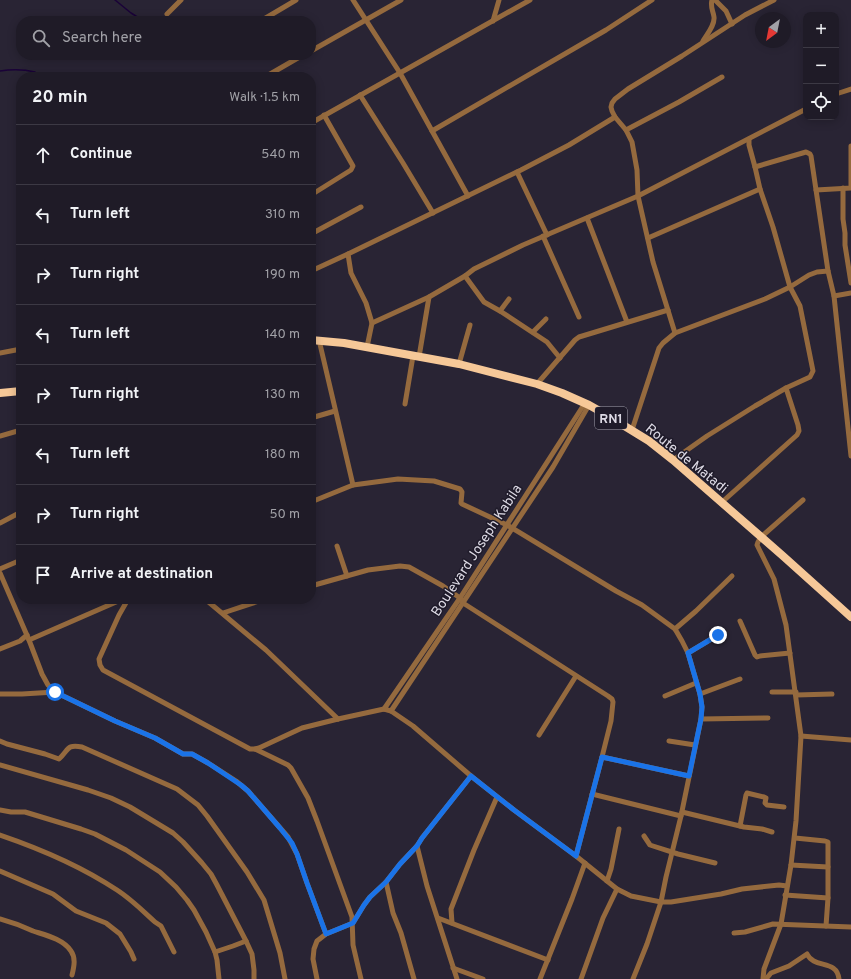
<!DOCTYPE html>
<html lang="en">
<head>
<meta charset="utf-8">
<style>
	body { margin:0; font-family:Overpass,sans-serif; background:#2c2833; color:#f1f3f6 }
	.controls { position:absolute; right:12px; top:12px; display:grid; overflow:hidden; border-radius:8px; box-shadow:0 2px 10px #0003 }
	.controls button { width:36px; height:36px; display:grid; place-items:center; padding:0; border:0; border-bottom:1px solid #3c3944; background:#1f1b27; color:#f1f3f6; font:20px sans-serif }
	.compass { position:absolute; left:755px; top:12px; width:36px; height:36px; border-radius:50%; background:#1f1b27; box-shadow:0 2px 10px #0003; rotate:212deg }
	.stop { position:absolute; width:12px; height:12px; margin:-9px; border:3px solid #1a73e8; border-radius:50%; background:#fff }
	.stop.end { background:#1a73e8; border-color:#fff; box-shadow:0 1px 4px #0008 }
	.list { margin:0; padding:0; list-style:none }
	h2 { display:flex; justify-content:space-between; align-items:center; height:52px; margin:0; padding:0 16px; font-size:17px }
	h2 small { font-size:13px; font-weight:400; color:#a1a1a7 }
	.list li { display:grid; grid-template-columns:26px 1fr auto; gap:12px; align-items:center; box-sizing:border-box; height:60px; padding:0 16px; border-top:1px solid #3c3944 }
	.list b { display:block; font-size:15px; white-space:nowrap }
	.list em { font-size:13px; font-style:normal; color:#a1a1a7 }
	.icon { flex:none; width:22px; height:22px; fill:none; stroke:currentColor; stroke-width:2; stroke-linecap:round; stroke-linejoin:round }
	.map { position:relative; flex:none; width:851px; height:979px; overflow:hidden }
	.search { position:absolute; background:#1f1b27; box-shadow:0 2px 10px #0003; left:16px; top:16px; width:300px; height:44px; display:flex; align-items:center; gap:10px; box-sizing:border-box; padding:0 14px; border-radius:16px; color:#a1a1a7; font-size:15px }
	.panel { position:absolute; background:#1f1b27; box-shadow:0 2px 10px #0003; left:16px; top:72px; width:300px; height:532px; border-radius:16px }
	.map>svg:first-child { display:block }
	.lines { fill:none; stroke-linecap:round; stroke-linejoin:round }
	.stream { stroke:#1a0238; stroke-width:1.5 }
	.minor { stroke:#956a3e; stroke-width:5 }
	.trunk { stroke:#f6c898; stroke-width:8 }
	.route { stroke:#1a73e8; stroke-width:5 }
	.labels { text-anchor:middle; stroke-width:3; stroke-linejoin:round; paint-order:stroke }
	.shield { fill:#1f1b2a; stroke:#a3a0ac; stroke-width:1 }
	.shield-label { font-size:13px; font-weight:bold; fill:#dcd9e4 }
	.street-label { font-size:14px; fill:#dcd9e4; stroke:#1f1b2a }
</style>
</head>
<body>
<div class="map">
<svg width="851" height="979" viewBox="0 0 851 979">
	<rect width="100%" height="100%" fill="#292434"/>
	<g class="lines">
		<g class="stream">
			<polyline points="115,0 131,13 144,21"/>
			<polyline points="187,21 203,18 236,18"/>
			<path d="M0,71C12,69 23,69 35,72"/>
		</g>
		<g class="minor">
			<polyline points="353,0 400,73 468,196"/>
			<polyline points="715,0 726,11 732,24"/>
			<polyline points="167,14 181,0"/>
			<polyline points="264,19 296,0"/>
			<polyline points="493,21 499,0"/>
			<path d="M703,41C707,34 715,25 714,17C713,10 710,7 712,0"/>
			<polyline points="311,51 401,0"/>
			<polyline points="265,77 303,55"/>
			<polyline points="836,94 851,89"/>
			<polyline points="360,95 403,163 433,213"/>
			<polyline points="311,123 530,0"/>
			<polyline points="626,130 679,102 722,77"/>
			<polyline points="432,131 606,30 652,0"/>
			<polyline points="755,167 806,152 810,154 811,156 828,271 834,296 851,456"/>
			<polyline points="517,172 547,235"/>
			<polyline points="843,188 843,219 845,233 845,245 851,283"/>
			<polyline points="816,190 851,188 851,146"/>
			<polyline points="311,195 351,170 353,166 324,115"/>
			<polyline points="587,218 627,322"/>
			<polyline points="311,234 361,207"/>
			<polyline points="543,236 579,317"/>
			<polyline points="648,238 760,189"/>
			<polyline points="348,254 351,273 366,303 372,323 367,347"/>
			<polyline points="311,271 348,254 521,170 569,145 615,117"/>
			<polyline points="465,276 484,302 500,311 547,342 560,358"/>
			<polyline points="834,296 851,293"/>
			<polyline points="500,311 509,299"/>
			<polyline points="372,323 429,297 465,276 474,269 523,245 638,196 806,109"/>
			<polyline points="533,332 546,319"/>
			<polyline points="675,333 765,299 790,287 809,275 817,272 828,271"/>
			<polyline points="319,340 353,485"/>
			<polyline points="0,353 21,349"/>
			<polyline points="419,357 429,297"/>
			<polyline points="459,364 470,325"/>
			<polyline points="537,384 575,340 579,337 668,310"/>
			<polyline points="405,404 413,356"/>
			<polyline points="311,418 335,411"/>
			<polyline points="632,430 659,348 663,343 675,333 653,262 638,196 637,170 632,142 626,130 615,117 612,111 611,107 612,103 615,99 628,89 682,56 745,15 774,0"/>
			<polyline points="0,436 21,430"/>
			<polyline points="673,460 707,436 755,406 786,388 810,377 813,371 800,306 790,287 773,227 760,189 755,167 749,145 749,139"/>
			<polyline points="311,502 353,485 398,479 434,481 460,489 462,492 461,503 462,504 507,525 616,591 642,605 675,629 682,641 688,653 700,694 702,707 701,719 681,816 666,877 661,902 647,944 633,979"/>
			<polyline points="721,503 797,435 799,431 798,425 786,388"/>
			<polyline points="0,523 21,512"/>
			<polyline points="337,546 347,576"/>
			<polyline points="0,569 21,560"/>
			<polyline points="0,573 29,640 42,674 48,685 55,692 115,721 155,738 183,754 192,754 208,763 236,781 248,791 288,837 297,854 307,883 326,934"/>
			<polyline points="311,586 368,570 400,566 409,567 443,586 460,598 463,603 608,696 612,699 613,702 611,721 602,757 576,856"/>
			<polyline points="127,599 127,601 119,615 99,659 100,665 103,670 250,749 255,749 259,748 302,728 338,719 384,709 391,711 413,726 471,776 514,810 576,856 617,889 631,896 661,902 671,902 721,894 742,889 779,885 787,886"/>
			<polyline points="205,599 266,650 338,719"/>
			<polyline points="223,613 265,599"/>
			<polyline points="740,621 755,655 757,657 760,656 790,653"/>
			<polyline points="675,629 696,611 732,576"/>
			<polyline points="29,640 123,599"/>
			<polyline points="0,649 20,641 27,635"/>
			<polyline points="688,653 718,635"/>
			<polyline points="772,692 796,692"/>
			<polyline points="0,694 22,694 55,692"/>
			<polyline points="700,694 740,679"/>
			<polyline points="796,695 832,694"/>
			<polyline points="665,696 696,683"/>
			<polyline points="384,709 460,598 585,403"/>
			<polyline points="391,711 553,467 589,405"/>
			<polyline points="701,719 768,718"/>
			<polyline points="539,735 576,676"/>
			<polyline points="801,736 851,740"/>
			<path d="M0,741L7,744L45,754L59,759C69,750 66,744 82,747L177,789L198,805L207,816L247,872L264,900L280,953L285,979"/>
			<polyline points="669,741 695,745"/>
			<polyline points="255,749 288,765 291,768 308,798 317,821 352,917 353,945 361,979"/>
			<polyline points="602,757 689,776"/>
			<polyline points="0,765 88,790 111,798 130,807 173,833 183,842 202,863 211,874 217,885 246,941 252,954 254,970 254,979"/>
			<polyline points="592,794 681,816"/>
			<polyline points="0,810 11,812 25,812 81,829 95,834 126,850 160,872 176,887 187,900 194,910 206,932 215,952 217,960 219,979"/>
			<polyline points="682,812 744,827 762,829 772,832"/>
			<polyline points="740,826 746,795 747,793 764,797 766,798 765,803 767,805 784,807"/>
			<path d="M0,835C41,849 81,866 117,890C131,899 143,911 155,922L161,926L174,952"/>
			<polyline points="644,836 650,845 653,846 678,854 715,863"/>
			<polyline points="795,838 825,841 828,842 828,898 826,926"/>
			<polyline points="417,846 427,886 457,979"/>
			<polyline points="791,865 828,867"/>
			<polyline points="0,871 53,894 76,911 106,923 120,934 131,952 134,959"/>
			<polyline points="607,881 611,869 619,829"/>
			<polyline points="386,882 393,913 401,933 414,979"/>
			<polyline points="785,895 828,898"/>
			<polyline points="438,918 548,960"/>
			<path d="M0,919C11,922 22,926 33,931C45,935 63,939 71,951C76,958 74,967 72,975"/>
			<polyline points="452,923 451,909 474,850 497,797"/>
			<polyline points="734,933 745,932 773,924 851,927"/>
			<polyline points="215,952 233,946 246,941"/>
			<polyline points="453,968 483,979"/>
			<polyline points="317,979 313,959 314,949 317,941 326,934 353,923 364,905 370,897 386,882 400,864 417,846 422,838 471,776"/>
			<polyline points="540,979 572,899 585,863"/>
			<polyline points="581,979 603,918 617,889"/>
			<polyline points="763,979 764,969 781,924 791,865 796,821 801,736 786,625 774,579 757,545 758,542 761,537 803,500"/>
			<path d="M766,979L771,973L789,966L807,954C814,969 837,959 839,979"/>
		</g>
		<g class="trunk">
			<polyline points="311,340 344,343 459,364 537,384 562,393 589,405 605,414 649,441 673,460 783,556 851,617"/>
			<polyline points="0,393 21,391"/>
		</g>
	</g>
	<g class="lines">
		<polyline class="route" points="55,692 115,721 155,738 183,754 192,754 208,763 241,785 248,791 280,828 292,843 297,854 307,883 326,934 353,923 364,905 370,897 386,882 400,864 417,846 422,838 471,776 514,810 576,856 602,757 689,776 701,719 702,707 700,694 688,653 718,635"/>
	</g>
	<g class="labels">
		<rect class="shield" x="595" y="407" width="32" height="22" rx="3"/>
		<g class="shield-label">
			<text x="611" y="423">RN1</text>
		</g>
		<g class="street-label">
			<text transform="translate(687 458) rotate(39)" y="5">Route de Matadi</text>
			<text transform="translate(476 550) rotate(-57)" y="5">Boulevard Joseph Kabila</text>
		</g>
	</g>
</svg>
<div class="controls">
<button>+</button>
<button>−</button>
<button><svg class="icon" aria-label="locate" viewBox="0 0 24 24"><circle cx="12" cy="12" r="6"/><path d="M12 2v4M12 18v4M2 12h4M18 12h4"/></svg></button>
</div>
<svg class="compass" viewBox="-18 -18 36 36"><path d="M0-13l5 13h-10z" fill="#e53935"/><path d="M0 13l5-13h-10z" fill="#a1a1a7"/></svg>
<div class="stop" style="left:55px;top:692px"></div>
<div class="stop end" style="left:718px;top:635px"></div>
<div class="search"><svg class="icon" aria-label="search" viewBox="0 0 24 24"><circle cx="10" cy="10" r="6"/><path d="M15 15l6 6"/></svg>Search here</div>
<section class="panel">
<h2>20 min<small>Walk · 1.5 km</small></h2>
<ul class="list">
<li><svg class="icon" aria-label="ahead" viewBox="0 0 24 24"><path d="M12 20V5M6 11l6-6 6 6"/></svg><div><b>Continue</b></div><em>540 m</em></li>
<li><svg class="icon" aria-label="left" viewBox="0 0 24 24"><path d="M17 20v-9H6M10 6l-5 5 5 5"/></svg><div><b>Turn left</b></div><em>310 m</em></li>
<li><svg class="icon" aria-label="right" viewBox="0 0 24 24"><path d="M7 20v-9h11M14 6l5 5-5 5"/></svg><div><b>Turn right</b></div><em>190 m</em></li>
<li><svg class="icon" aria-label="left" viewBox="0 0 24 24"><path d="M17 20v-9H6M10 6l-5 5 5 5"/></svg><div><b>Turn left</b></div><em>140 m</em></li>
<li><svg class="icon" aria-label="right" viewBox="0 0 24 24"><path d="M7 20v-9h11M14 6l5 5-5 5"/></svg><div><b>Turn right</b></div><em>130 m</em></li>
<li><svg class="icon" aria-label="left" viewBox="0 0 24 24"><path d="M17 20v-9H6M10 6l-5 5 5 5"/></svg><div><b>Turn left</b></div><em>180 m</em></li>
<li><svg class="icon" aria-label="right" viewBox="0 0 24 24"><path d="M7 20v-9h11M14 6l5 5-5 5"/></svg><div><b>Turn right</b></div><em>50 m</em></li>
<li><svg class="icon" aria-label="arrive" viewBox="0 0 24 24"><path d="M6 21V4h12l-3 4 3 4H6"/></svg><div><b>Arrive at destination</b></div></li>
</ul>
</section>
</div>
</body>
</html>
